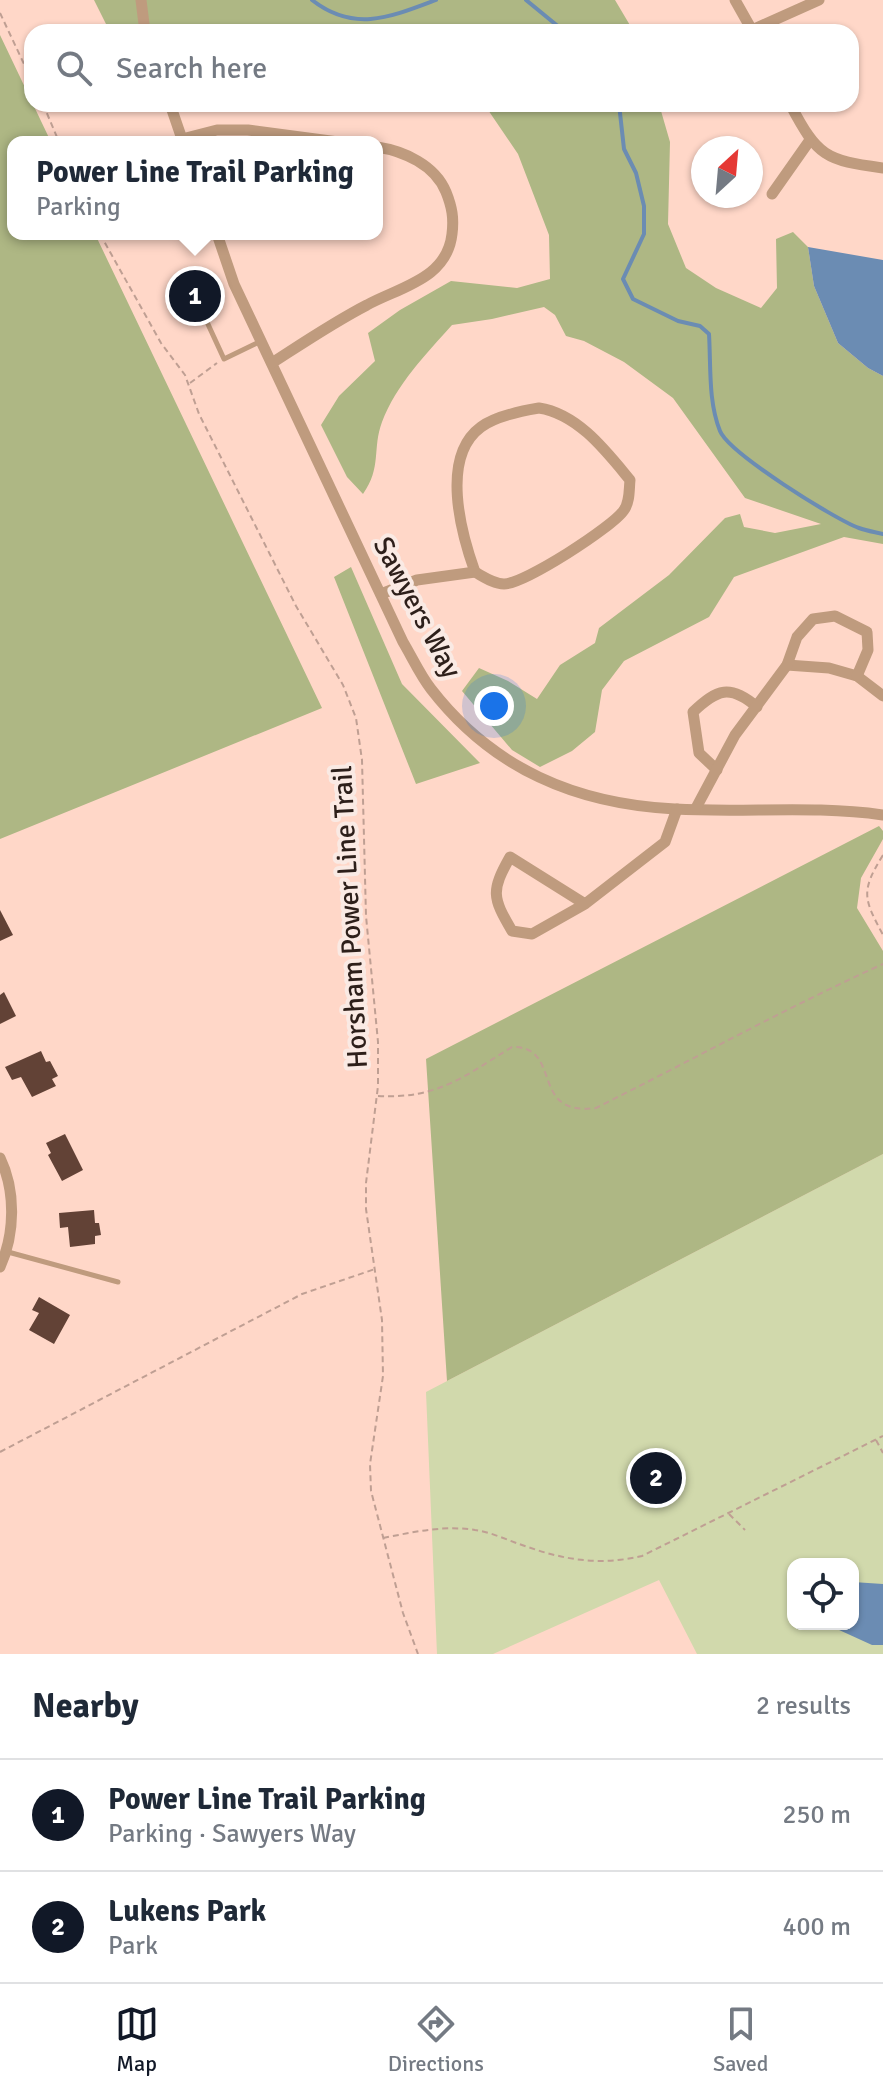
<!DOCTYPE html>
<html lang="en">
<head>
<meta charset="utf-8">
<style>
	body { margin:0; font-family:Signika,sans-serif; background:#f2f2f3; color:#1f2937 }
	.controls { position:absolute; right:24px; bottom:24px; display:grid; overflow:hidden; border-radius:16px; box-shadow:0 2px 6px #0004 }
	.controls button { width:72px; height:72px; display:grid; place-items:center; padding:0; border:0; border-bottom:2px solid #e0e1e3; background:#fff; color:#1f2937; font:40px sans-serif }
	.compass { position:absolute; left:691px; top:136px; width:72px; height:72px; border-radius:50%; background:#fff; box-shadow:0 2px 6px #0004; rotate:26deg }
	.you { position:absolute; left:494px; top:706px; width:28px; height:28px; margin:-20px; border:6px solid #fff; border-radius:50%; background:#1a73e8; box-shadow:0 0 0 12px #1a73e833 }
	.badge { display:grid; place-items:center; width:52px; height:52px; border-radius:50%; background:#111827; color:#fff; font-size:26px; font-weight:700 }
	.pin { position:absolute; translate:-50% -50%; border:4px solid #fff; box-shadow:0 2px 8px #0006 }
	.popup { position:absolute; left:7px; top:136px; width:376px; height:104px; box-sizing:border-box; display:grid; place-content:center; border-radius:16px; background:#fff; filter:drop-shadow(0 2px 6px #0005); font-size:26px; white-space:nowrap; color:#747a83 }
	.popup b { font-size:30px; color:#1f2937 }
	.popup::after { content:''; position:absolute; left:50%; top:100%; margin-left:-16px; border:16px solid transparent; border-top-color:#fff }
	.list { margin:0; padding:0; list-style:none }
	h2 { display:flex; justify-content:space-between; align-items:center; height:104px; margin:0; padding:0 32px; font-size:34px }
	h2 small { font-size:26px; font-weight:400; color:#747a83 }
	.list li { display:grid; grid-template-columns:52px 1fr auto; gap:24px; align-items:center; box-sizing:border-box; height:112px; padding:0 32px; border-top:2px solid #e0e1e3 }
	.list b { display:block; font-size:30px; white-space:nowrap }
	.list p { margin:0; font-size:26px; white-space:nowrap; color:#747a83 }
	.list em { font-size:26px; font-style:normal; color:#747a83 }
	.icon { flex:none; width:44px; height:44px; fill:none; stroke:currentColor; stroke-width:2; stroke-linecap:round; stroke-linejoin:round }
	.map { position:relative; flex:none; width:883px; height:1654px; overflow:hidden }
	.search { position:absolute; background:#fff; box-shadow:0 2px 6px #0004; left:24px; right:24px; top:24px; height:88px; display:flex; align-items:center; gap:20px; box-sizing:border-box; padding:0 28px; border-radius:24px; color:#747a83; font-size:30px }
	.sheet { height:328px; background:#fff }
	nav { display:flex; justify-content:space-around; align-items:center; box-sizing:border-box; height:112px; border-top:2px solid #e0e1e3; background:#fff; font-size:22px; color:#747a83 }
	nav a { display:grid; justify-items:center; gap:4px }
	nav .on { color:#111827 }
	.map>svg:first-child { display:block }
	.green { fill:#d1d9ac; fill-rule:evenodd }
	.forest { fill:#aeb784 }
	.water { fill:#6b8cb3 }
	.lines { fill:none; stroke-linecap:round; stroke-linejoin:round }
	.stream { stroke:#6b8cb3; stroke-width:4 }
	.building { fill:#624236 }
	.path { stroke:#bf9f93; stroke-width:2; stroke-dasharray:6 4; stroke-linecap:butt }
	.service { stroke:#bf9b7e; stroke-width:5 }
	.minor { stroke:#bf9b7e; stroke-width:11 }
	.labels { text-anchor:middle; stroke-width:8; stroke-linejoin:round; paint-order:stroke }
	.street-label { font-size:28px; fill:#2d1f1a; stroke:#faeae4 }
</style>
</head>
<body>
<div class="map">
<svg width="883" height="1654" viewBox="0 0 883 1654">
	<rect width="100%" height="100%" fill="#ffd7c8"/>
	<path class="green" d="M883,1154V1654H697L659,1580L493,1654H437L426,1392ZM793,1564H853V1624H793Z"/>
	<g class="forest">
		<polygon points="94,0 615,0 634,32 205,32 173,25 167,32 110,32"/>
		<polygon points="0,35 51,142 13,142 13,234 95,234 322,708 0,839"/>
		<path d="M484,104H659L670,142L668,224L686,268L716,288L761,308L777,288L776,239L793,232L808,247L814,286L838,343L868,368L883,376V544L844,537L734,577L709,617L624,661L602,690L595,732L572,751L540,767L512,750L462,691L479,668L508,681L537,699L560,665L595,643L599,628L669,575L725,518L740,514L744,527L775,533L821,524L745,498L673,398L624,362L584,341L566,336L555,315L544,307L492,319L452,325C426,354 396,385 382,422C372,449 382,467 363,494L347,477L321,425L339,396L375,361L368,333L400,310L451,281L517,288L550,279L549,235L518,154Z"/>
		<polygon points="351,567 402,684 480,763 416,784 334,577"/>
		<polygon points="879,826 883,831 883,839 861,878 857,908 883,951 883,1154 447,1381 426,1059"/>
	</g>
	<g class="water">
		<polygon points="808,247 883,260 883,376 868,368 838,343 814,286"/>
		<polygon points="853,1582 883,1584 883,1645 872,1645 826,1624 853,1624"/>
	</g>
	<g class="lines">
		<g class="stream">
			<path d="M312,0C354,33 391,17 436,0"/>
			<polyline points="526,0 565,32"/>
			<path d="M619,104L624,149L636,173L644,206V234L623,279L633,299L678,321L700,326L709,334C711,366 708,401 720,431C729,453 834,519 859,528C867,531 875,532 883,534"/>
		</g>
	</g>
	<g class="building">
		<polygon points="0,910 13,935 0,941"/>
		<polygon points="4,992 16,1016 0,1024 0,995"/>
		<polygon points="41,1051 46,1062 50,1061 58,1076 52,1079 56,1086 32,1097 21,1077 12,1080 5,1067"/>
		<polygon points="65,1134 83,1170 62,1181 48,1155 51,1153 46,1143"/>
		<polygon points="94,1210 95,1223 99,1223 101,1235 95,1236 95,1244 70,1247 68,1227 60,1228 59,1213"/>
		<polygon points="39,1297 70,1315 54,1344 29,1330 39,1313 32,1310"/>
	</g>
	<g class="lines">
		<g class="path">
			<polyline points="0,13 32,81"/>
			<polyline points="43,104 59,142"/>
			<polyline points="100,234 161,343 185,375 199,414 296,606 343,685 356,718 362,760 366,916 378,1042 378,1086 366,1183 366,1209 382,1320 383,1376 370,1464 371,1491 403,1613 418,1654"/>
			<polyline points="190,383 217,363"/>
			<path d="M883,855C860,892 864,899 883,935"/>
			<path d="M378,1096C438,1099 463,1077 512,1047C564,1046 528,1117 596,1108C692,1060 786,1008 883,964"/>
			<polyline points="876,1440 883,1453"/>
			<polyline points="0,1452 302,1294 375,1269"/>
			<polyline points="729,1514 745,1530"/>
			<path d="M383,1538C414,1532 443,1525 475,1530C491,1532 507,1540 522,1545C564,1560 599,1566 642,1556L883,1436"/>
		</g>
		<g class="service">
			<polyline points="195,296 224,359 261,341"/>
			<polyline points="8,1252 118,1282"/>
		</g>
		<g class="minor">
			<polyline points="141,0 145,32"/>
			<polyline points="735,0 753,32"/>
			<polyline points="752,30 819,0"/>
			<polyline points="170,104 183,142"/>
			<path d="M790,104C818,157 825,160 883,168"/>
			<polyline points="182,139 217,130 248,130 338,142"/>
			<polyline points="772,194 810,140"/>
			<path d="M217,234L234,284L403,642C412,657 420,675 431,689C493,769 576,804 675,809C745,813 814,805 883,815"/>
			<path d="M272,363C303,343 334,322 367,305C400,287 447,279 452,234C454,218 452,207 446,192C435,165 404,151 377,147"/>
			<path d="M539,408C578,414 606,451 630,480C629,489 630,502 624,510C613,527 524,584 504,584C494,584 484,577 475,572C461,533 440,457 481,427C496,416 521,411 539,408Z"/>
			<polyline points="381,594 417,580 475,572"/>
			<polyline points="787,665 829,668 857,676 883,696"/>
			<path d="M717,770L699,753L693,712C717,689 730,684 757,707"/>
			<polyline points="696,808 735,735 787,665 797,637 813,619 835,616 867,632 868,650 857,676"/>
			<path d="M585,904L510,857C491,891 492,897 512,931L532,934L585,904L665,842L677,809"/>
			<path d="M0,1158C16,1191 15,1234 0,1267"/>
		</g>
	</g>
	<g class="labels">
		<g class="street-label">
			<text transform="translate(418 607) rotate(62)" y="10">Sawyers Way</text>
			<text transform="translate(349 917) rotate(-93)" y="10">Horsham Power Line Trail</text>
		</g>
	</g>
</svg>
<div class="controls">
<button><svg class="icon" aria-label="locate" viewBox="0 0 24 24"><circle cx="12" cy="12" r="6"/><path d="M12 2v4M12 18v4M2 12h4M18 12h4"/></svg></button>
</div>
<svg class="compass" viewBox="-18 -18 36 36"><path d="M0-13l5 13h-10z" fill="#e53935"/><path d="M0 13l5-13h-10z" fill="#747a83"/></svg>
<div class="you"></div>
<div class="pin badge" style="left:195px;top:296px">1</div>
<div class="popup"><b>Power Line Trail Parking</b>Parking</div>
<div class="pin badge" style="left:656px;top:1478px">2</div>
<div class="search"><svg class="icon" aria-label="search" viewBox="0 0 24 24"><circle cx="10" cy="10" r="6"/><path d="M15 15l6 6"/></svg>Search here</div>
</div>
<section class="sheet">
<h2>Nearby<small>2 results</small></h2>
<ul class="list">
<li><span class="badge">1</span><div><b>Power Line Trail Parking</b><p>Parking · Sawyers Way</p></div><em>250 m</em></li>
<li><span class="badge">2</span><div><b>Lukens Park</b><p>Park</p></div><em>400 m</em></li>
</ul>
</section>
<nav>
<a class="on"><svg class="icon" aria-label="map" viewBox="0 0 24 24"><path d="M3 6l6-2 6 2 6-2v14l-6 2-6-2-6 2zM9 4v14M15 6v14"/></svg>Map</a>
<a><svg class="icon" aria-label="directions" viewBox="0 0 24 24"><path d="M12 3l9 9-9 9-9-9zM9 14v-3h6M13 9l2 2-2 2"/></svg>Directions</a>
<a><svg class="icon" aria-label="saved" viewBox="0 0 24 24"><path d="M7 4h10v16l-5-4-5 4z"/></svg>Saved</a>
</nav>
</body>
</html>
